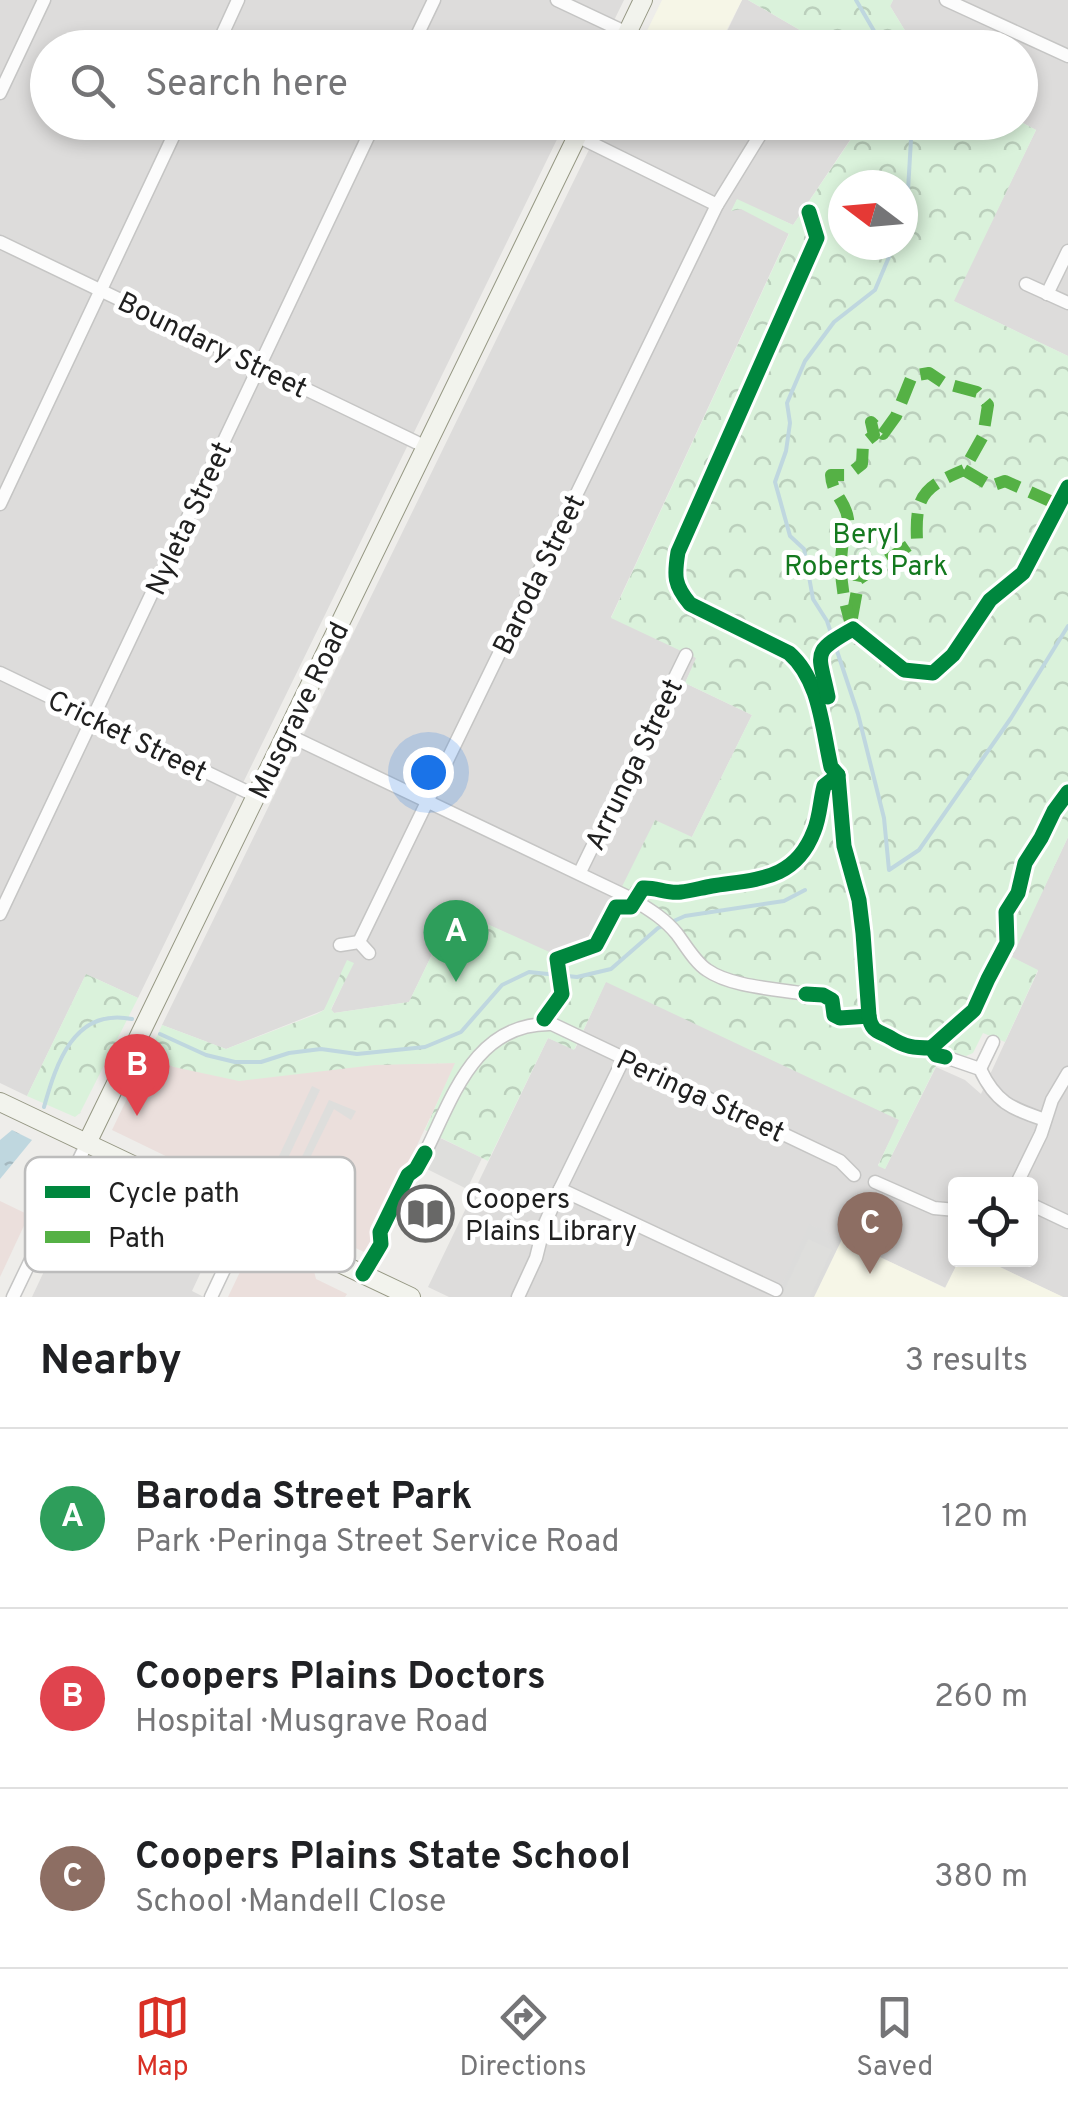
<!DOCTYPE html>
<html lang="en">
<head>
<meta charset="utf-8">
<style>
	body { margin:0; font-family:Overpass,sans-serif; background:#f6f6f6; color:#202124 }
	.controls { position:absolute; right:30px; bottom:30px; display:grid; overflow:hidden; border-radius:10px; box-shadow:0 5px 15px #0003 }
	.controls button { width:90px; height:90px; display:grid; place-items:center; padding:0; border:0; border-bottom:2px solid #e0e0e0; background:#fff; color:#202124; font:50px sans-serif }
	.compass { position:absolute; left:828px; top:170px; width:90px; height:90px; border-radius:50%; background:#fff; box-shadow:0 5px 15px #0003; rotate:286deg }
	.you { position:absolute; left:428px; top:772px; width:35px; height:35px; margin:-25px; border:8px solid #fff; border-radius:50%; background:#1a73e8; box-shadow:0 0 0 15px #1a73e833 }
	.badge { display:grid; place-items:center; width:65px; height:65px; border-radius:50%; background:#d93025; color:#fff; font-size:32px; font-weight:700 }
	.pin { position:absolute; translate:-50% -82px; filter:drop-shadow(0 2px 5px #0008) }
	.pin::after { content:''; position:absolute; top:52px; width:35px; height:30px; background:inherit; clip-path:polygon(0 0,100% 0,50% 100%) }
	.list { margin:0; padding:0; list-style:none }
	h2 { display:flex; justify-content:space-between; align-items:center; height:130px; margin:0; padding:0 40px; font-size:42px }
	h2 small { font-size:32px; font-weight:400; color:#757577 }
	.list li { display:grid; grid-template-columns:65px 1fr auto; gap:30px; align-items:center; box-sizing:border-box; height:180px; padding:0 40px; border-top:2px solid #e0e0e0 }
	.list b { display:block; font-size:38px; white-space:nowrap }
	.list p { margin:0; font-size:32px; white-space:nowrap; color:#757577 }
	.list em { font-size:32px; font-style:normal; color:#757577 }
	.icon { flex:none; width:55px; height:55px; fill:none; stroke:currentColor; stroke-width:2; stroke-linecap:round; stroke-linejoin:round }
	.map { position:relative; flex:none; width:1068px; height:1297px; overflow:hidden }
	.search { position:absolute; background:#fff; box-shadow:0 5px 15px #0003; left:30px; right:30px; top:30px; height:110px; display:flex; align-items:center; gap:25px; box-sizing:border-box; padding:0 35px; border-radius:55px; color:#757577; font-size:38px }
	.sheet { height:670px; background:#fff }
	nav { display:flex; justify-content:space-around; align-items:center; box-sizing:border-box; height:140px; border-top:2px solid #e0e0e0; background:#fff; font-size:28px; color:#757577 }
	nav a { display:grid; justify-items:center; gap:5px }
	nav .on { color:#d93025 }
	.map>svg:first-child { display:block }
	.residential { fill:#dddcdb }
	.commercial { fill:#ebdfdc }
	.education { fill:#f6f6e7 }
	.religious { fill:#dcdcdb }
	.park { fill:url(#park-crowns); fill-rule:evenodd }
	.parking { fill:#dededc }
	.water { fill:url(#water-ripples) }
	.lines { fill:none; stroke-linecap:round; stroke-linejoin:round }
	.stream { stroke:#bfd7df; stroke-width:4 }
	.street-casing { stroke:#c5c5c4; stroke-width:15 }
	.secondary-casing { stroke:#959783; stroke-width:20 }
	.street { stroke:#fcfcfc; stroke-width:12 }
	.secondary { stroke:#f2f3ed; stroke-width:18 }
	.quiet { stroke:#55b145; stroke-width:12; stroke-dasharray:25 12; stroke-linecap:butt }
	.cycleway-casing { stroke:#fff; stroke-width:21 }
	.cycleway { stroke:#00873e; stroke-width:15 }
	.labels { text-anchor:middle; stroke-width:10; stroke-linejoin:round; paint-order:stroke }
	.street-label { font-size:28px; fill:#202020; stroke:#fff }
	.park-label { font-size:28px; fill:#14791f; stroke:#fff }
	.poi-label { font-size:28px; fill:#202020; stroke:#fff; text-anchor:start }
	.key { fill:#fff; stroke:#bcbcbc; stroke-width:2.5 }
	.key-label { font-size:28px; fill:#202020 }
</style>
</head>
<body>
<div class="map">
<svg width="1068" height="1297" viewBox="0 0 1068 1297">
	<defs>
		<pattern id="park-crowns" width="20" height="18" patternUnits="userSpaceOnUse" patternTransform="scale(2.5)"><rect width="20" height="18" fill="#daf2db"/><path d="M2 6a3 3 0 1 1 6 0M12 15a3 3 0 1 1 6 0" fill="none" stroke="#bbcfbc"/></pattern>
		<pattern id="water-ripples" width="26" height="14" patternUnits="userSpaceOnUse" patternTransform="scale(2.5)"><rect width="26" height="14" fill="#bfd7df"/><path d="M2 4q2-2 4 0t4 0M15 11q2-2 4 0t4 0" fill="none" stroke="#a4b8bf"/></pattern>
	</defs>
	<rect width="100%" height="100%" fill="#eeedea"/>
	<g class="residential">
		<polygon points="0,0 624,0 601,47 48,48 48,122 565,123 138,998 86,974 27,1096 0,1083"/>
		<polygon points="742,0 748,0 829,47 719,48"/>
		<polygon points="893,0 1068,0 1068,356 953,301 1036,130 1021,122 1020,48 915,47 890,6"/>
		<polygon points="602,123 860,123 860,125 793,225 737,200 732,210 741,208 789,233 611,617 697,658 685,683 752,715 692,837 625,884 595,941 556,956 454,909 409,1002 334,1013 331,1010 353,963 324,1010 226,1049 162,1025"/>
		<polygon points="1068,837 1068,1297 1063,1297 985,1260 1030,1260 1030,1184 956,1184 956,1260 959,1260 946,1288 811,1225 776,1297 449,1297 428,1287 548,1038 575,1049 606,981 900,1120 878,1165 885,1169 936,1067 965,1080 981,1094 1038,971 1011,957"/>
		<polygon points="97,1170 221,1229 192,1291 204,1297 32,1297 91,1171"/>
	</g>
	<g class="commercial">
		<polygon points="148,1055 174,1067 456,1063 366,1253 112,1130"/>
		<polygon points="0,1201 29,1215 0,1277"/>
		<polygon points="255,1247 262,1248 314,1271 316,1279 347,1294 345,1297 228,1297 250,1251"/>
	</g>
	<g class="education">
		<polygon points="662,0 742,0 718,47 639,47"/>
		<polygon points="842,1239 945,1288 959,1260 985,1260 1063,1297 814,1297"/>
	</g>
	<polygon class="religious" points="810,1224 842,1239 814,1297 776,1297"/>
	<g class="park">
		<polygon points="748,0 893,0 890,6 915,47 829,47"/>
		<path d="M1021,122L1036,130L954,301L1068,356V837L1012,957L1038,970L1005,1042L983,1033L973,1053L966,1056L943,1052L885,1169L878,1166L899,1120L606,982L574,1050L548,1038L488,1161L425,1130L455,1063L375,1065L239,1081L174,1067L148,1055L162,1025L226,1049L317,1014L324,1010L347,960L354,963L331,1009L334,1013L409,1002L454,909L556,955L595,941L655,820L692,837L752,715L685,683L696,658L611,618L789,234L741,209L731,211L737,199L793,225L860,126V123ZM843,185H903V245H843Z"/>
		<polygon points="86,974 138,998 80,1113 75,1117 27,1096"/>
	</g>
	<g class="parking">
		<polygon points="312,1086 320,1090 287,1160 279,1156"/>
		<polygon points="329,1100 356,1111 351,1120 334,1109 298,1182 292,1178"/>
		<polygon points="430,1133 482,1158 467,1189 415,1163"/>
		<polygon points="808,1239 832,1250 810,1297 781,1297"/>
	</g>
	<polygon class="water" points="12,1130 32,1140 0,1179 0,1140"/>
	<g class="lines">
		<g class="stream">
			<polyline points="856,0 884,48"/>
			<polyline points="903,219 907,208 912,122"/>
			<polyline points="894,245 875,290 834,322 805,361 787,403 790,423 786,451 775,482 790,536 804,549 813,599 827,621 858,714 884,818 889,870 919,850 1011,718 1068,626"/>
			<polyline points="160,1034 206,1055 235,1062 261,1062 289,1053 321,1049 357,1054 425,1047 461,1032 502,985 529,972 577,977 611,969 658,928 685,916 784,901 805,890"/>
			<path d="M44,1107C56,1064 74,1007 132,1019"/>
		</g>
		<defs>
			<g id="street">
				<polyline points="557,0 627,33"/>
				<polyline points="946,0 1068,56"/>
				<polyline points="216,48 238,0"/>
				<polyline points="411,48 434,0"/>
				<polyline points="0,93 44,0"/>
				<polyline points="577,136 717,205"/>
				<polyline points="0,242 426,447"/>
				<polyline points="1026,284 1068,303"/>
				<polyline points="1047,294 1068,251"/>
				<polyline points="0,504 180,122"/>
				<polyline points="0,673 256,796"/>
				<path d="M286,734L634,900C650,910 665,919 677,934C686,946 695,962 707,970C731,987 778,989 806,994"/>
				<polyline points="580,872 686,655"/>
				<polyline points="0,914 375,122"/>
				<polyline points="359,942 717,205 768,122"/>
				<polyline points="340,945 359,942 369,953"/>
				<path d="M945,1057L980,1069C996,1103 1011,1108 1045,1120"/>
				<polyline points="980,1069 993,1042"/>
				<path d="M425,1153C453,1097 475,1022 552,1024L840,1161L854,1175"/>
				<polyline points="875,1182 934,1208 956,1210"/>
				<polyline points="1018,1184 1019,1179 1041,1134 1052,1100 1068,1073"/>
				<polyline points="560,1189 776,1290"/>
				<polyline points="1030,1204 1068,1222"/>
				<polyline points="13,1297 87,1143"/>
				<polyline points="211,1297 248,1219"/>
				<polyline points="518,1297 536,1258 544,1226 560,1189 624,1058"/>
			</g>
			<g id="secondary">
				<polyline points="620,48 643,0"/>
				<polyline points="0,1102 411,1297"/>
				<polyline points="87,1143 584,122"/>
			</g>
		</defs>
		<use href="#street" class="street-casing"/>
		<use href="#secondary" class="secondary-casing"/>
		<use href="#street" class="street"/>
		<use href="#secondary" class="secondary"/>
		<g class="quiet">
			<path d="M852,618L859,579L917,540C915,496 923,487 964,470"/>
			<path d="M853,629C843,602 838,571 843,542C845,533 849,528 848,519C846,501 832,495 831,475H848L862,464L863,444L874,435L871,422L883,434L896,416L912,376L929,373L944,383L977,392L988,405L983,436L964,470L991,486L1005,481L1059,505"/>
		</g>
		<defs>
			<g id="cycleway">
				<path d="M809,212L817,238L678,552C674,576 674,585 690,604L789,653C820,680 822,728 831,767L838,775"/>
				<path d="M828,697C819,652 810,653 853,629L904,670L933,673L953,655L990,600L1023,573L1068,487"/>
				<path d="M806,994L823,995L832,1000L834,1015L840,1018L869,1016C871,1032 879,1031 891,1038C905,1047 914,1048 931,1048L936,1055L945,1057"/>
				<path d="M544,1019L562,994L557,959L596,945L616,907H631L643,888C656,887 667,894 681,892C691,891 701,888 712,886C756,879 795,881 814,831C820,817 820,801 824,786L838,775L844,846L859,900L863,933L869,1016"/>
				<polyline points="931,1048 974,1010 988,979 1007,943 1006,912 1018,893 1025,863 1041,838 1054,811 1068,792"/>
				<polyline points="363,1274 381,1244 380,1232 408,1175 416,1169 425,1153"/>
			</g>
		</defs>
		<use href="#cycleway" class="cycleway-casing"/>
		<use href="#cycleway" class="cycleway"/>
	</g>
	<defs>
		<symbol id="library-ring" viewBox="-11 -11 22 22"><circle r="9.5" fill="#fff" stroke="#686867" stroke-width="1.5"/><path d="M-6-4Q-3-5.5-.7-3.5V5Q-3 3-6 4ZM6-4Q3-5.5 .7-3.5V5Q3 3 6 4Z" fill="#686867"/></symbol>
	</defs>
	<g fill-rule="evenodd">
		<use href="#library-ring" x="394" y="1182" width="63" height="63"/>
	</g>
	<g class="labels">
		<g class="street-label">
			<text transform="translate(213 344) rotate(26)" y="10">Boundary Street</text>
			<text transform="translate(188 518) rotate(-65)" y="10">Nyleta Street</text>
			<text transform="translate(538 574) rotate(-64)" y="10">Baroda Street</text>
			<text transform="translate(298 710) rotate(-64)" y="10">Musgrave Road</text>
			<text transform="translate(128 735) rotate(26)" y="10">Cricket Street</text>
			<text transform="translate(633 764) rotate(-64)" y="10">Arrunga Street</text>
			<text transform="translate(701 1095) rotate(25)" y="10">Peringa Street</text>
		</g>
		<g class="park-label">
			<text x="866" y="543">Beryl<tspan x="866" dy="32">Roberts Park</tspan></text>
		</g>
		<g class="poi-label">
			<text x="465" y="1208">Coopers<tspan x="465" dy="32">Plains Library</tspan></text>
		</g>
	</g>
	<rect x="25" y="1157" width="330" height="115" rx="15" class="key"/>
	<rect x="45" y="1186" width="45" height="12" fill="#00873e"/>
	<rect x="45" y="1231" width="45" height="12" fill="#55b145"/>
	<g class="key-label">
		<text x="108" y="1202">Cycle path</text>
		<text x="108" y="1247">Path</text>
	</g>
</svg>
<div class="controls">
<button><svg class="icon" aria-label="locate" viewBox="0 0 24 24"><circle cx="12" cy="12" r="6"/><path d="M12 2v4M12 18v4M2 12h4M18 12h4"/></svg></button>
</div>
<svg class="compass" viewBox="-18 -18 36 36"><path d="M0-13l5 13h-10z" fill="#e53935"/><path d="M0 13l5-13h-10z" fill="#757577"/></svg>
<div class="you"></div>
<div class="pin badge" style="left:456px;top:982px;background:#2e9e5b">A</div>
<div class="pin badge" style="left:137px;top:1116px;background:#e0444e">B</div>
<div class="pin badge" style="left:870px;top:1274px;background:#8d6e63">C</div>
<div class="search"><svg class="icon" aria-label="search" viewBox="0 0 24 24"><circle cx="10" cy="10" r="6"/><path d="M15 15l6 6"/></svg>Search here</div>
</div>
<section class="sheet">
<h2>Nearby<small>3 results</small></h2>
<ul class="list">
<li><span class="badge" style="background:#2e9e5b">A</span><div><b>Baroda Street Park</b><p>Park · Peringa Street Service Road</p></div><em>120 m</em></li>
<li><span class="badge" style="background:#e0444e">B</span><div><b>Coopers Plains Doctors</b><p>Hospital · Musgrave Road</p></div><em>260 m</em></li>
<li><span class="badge" style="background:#8d6e63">C</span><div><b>Coopers Plains State School</b><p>School · Mandell Close</p></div><em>380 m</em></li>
</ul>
</section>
<nav>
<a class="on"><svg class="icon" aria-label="map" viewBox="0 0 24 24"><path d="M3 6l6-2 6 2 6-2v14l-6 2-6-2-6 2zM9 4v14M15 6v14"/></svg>Map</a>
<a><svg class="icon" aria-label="directions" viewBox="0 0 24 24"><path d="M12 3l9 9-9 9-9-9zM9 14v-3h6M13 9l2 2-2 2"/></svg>Directions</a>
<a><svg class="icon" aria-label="saved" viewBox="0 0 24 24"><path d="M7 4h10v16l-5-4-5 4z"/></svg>Saved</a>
</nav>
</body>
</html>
